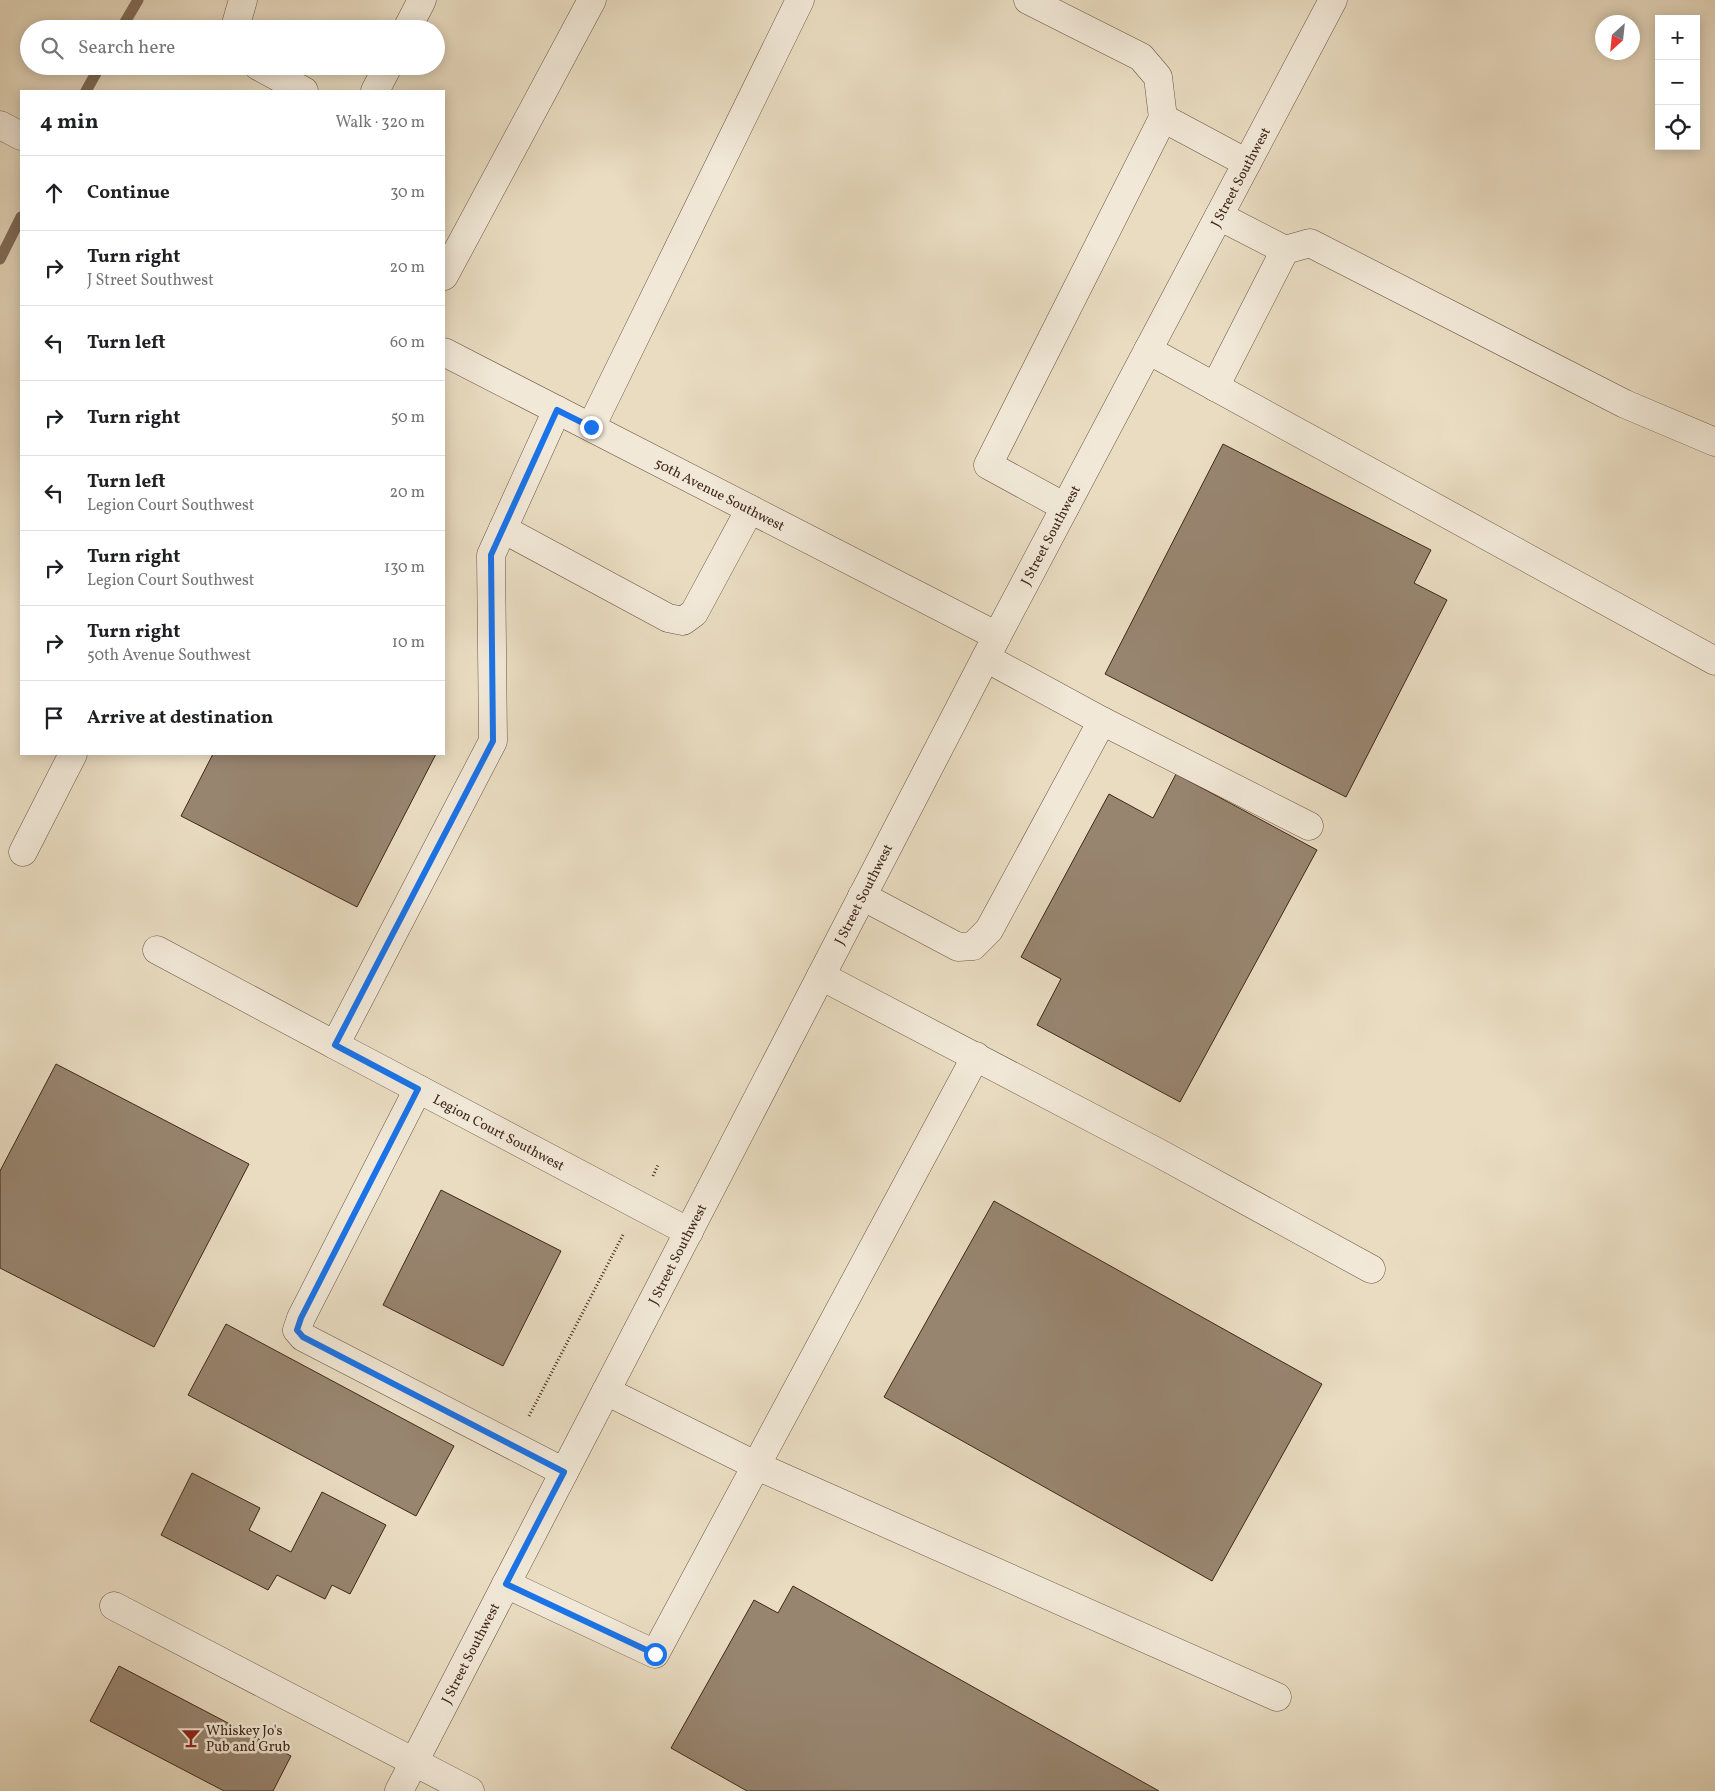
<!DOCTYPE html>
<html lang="en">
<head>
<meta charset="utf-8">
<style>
	body { margin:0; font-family:Vollkorn,serif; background:#f2f2f2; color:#202124 }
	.controls { position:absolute; right:15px; top:15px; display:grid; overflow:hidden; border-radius:0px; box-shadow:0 2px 12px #0003 }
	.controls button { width:45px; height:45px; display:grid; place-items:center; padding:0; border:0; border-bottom:1px solid #e0e0e0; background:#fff; color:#202124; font:25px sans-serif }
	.compass { position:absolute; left:1595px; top:15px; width:45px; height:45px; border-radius:50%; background:#fff; box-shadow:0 2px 12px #0003; rotate:207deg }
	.stop { position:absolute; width:15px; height:15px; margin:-11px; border:4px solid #1a73e8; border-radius:50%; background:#fff }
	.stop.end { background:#1a73e8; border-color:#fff; box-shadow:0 1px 5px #0008 }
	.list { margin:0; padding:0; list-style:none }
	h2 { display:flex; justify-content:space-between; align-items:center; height:65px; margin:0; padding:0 20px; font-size:21px }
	h2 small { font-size:16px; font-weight:400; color:#757577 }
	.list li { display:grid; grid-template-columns:32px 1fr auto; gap:15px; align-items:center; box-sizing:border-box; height:75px; padding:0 20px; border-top:1px solid #e0e0e0 }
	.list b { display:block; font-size:19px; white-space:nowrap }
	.list p { margin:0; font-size:16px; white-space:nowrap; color:#757577 }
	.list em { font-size:16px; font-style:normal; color:#757577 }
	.icon { flex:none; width:28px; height:28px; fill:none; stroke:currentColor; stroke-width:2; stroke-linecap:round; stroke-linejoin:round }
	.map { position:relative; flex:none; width:1715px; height:1791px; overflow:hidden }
	.search { position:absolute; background:#fff; box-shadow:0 2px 12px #0003; left:20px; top:20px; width:425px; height:55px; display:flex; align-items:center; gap:12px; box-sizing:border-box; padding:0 18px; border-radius:28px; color:#757577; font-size:19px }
	.panel { position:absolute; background:#fff; box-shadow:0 2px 12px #0003; left:20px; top:90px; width:425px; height:665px; border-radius:0px }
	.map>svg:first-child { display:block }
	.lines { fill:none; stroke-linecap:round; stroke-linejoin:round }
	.stream { stroke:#836e5c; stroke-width:11 }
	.building { fill:#988570; stroke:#402719 }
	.minor-casing { stroke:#6a5443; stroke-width:29 }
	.path { stroke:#402719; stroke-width:3; stroke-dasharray:1 2.5; stroke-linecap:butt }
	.minor { stroke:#f1e8d7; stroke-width:28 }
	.route { stroke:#1a73e8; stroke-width:6 }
	.labels { text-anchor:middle; stroke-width:5; stroke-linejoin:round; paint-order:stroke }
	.street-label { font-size:14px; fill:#402719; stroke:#f1e8d7 }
	.poi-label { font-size:14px; fill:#402719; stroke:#f1e8d7; text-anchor:start }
</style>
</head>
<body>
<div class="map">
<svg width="1715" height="1791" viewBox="0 0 1715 1791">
	<rect width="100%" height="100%" fill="#e9dcc1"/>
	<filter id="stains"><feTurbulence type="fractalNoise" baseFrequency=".004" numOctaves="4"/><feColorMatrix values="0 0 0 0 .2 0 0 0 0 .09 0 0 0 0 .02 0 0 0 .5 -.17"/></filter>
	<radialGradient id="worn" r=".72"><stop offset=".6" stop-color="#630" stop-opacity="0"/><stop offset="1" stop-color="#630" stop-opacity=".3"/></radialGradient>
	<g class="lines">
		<g class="stream">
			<polyline points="121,29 138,0"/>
			<polyline points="86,91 100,66"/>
			<polyline points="0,259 21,217"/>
		</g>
	</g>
	<g class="building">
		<polygon points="1223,444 1431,550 1414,583 1447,600 1346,797 1105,674"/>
		<polygon points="213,754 436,754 357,907 181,816"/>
		<polygon points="1176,774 1317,850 1180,1102 1037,1025 1061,979 1021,957 1109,794 1153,818"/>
		<polygon points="56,1064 249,1164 154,1347 0,1268 0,1171"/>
		<polygon points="441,1190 561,1251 503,1366 383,1305"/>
		<polygon points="994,1201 1322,1384 1212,1581 884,1397"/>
		<polygon points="226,1324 454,1446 416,1516 188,1395"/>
		<polygon points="192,1473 260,1508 249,1530 291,1552 322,1492 386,1525 350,1594 332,1585 325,1599 277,1575 268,1590 161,1535"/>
		<polygon points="793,1586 1159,1791 747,1791 671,1748 754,1600 778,1613"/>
		<polygon points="119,1666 291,1756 273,1791 224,1791 90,1721"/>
	</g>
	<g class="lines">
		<defs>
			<g id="minor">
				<polyline points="1028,0 1141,57 1158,77 1163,118"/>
				<polyline points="237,29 236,24 243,0"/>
				<polyline points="407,29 422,0"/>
				<polyline points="258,66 304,91"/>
				<polyline points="375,91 388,66"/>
				<polyline points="0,125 21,136"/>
				<polyline points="1219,216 1285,250 1310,243 1625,404 1715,442"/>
				<polyline points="444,276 592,0"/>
				<polyline points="1148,350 1715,661"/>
				<polyline points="444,352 997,636"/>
				<polyline points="1215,387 1285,250"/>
				<polyline points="557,410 491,555 493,741 335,1045 689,1232"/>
				<polyline points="591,427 800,0"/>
				<polyline points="1065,507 988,465 1163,118 1247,163"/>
				<polyline points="503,529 668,618 683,621 694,613 750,509"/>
				<polyline points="1102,721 1309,826"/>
				<polyline points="23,852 73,754"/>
				<polyline points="862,896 958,947 973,946 989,930 1102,721 986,658"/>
				<polyline points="157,950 335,1045"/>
				<polyline points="821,976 1157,1152 1371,1269"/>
				<polyline points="418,1089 301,1318 297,1330 303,1337 564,1472"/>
				<polyline points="606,1391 757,1466 1277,1697"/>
				<polyline points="506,1584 655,1654 976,1056"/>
				<polyline points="114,1606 470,1791"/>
				<polyline points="399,1791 997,636 1333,0"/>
			</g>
		</defs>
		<use href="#minor" class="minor-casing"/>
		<g class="path">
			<polyline points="653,1176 658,1165"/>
			<polyline points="529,1416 624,1233"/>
		</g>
		<use href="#minor" class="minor"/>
	</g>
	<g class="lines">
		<polyline class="route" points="591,427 557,410 491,555 493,741 335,1045 418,1089 301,1318 297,1330 303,1337 564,1472 506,1584 655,1654"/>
	</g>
	<defs>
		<symbol id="bar-bare" viewBox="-9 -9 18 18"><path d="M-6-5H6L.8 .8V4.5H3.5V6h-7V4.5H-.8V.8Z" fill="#8f2418" stroke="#f1e8d7" stroke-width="2.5" paint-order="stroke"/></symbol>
	</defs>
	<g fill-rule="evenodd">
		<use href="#bar-bare" x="177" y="1724" width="28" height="28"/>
	</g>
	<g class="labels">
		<g class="street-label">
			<text transform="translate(1240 177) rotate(-62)" y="5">J Street Southwest</text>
			<text transform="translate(720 494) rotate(27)" y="5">50th Avenue Southwest</text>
			<text transform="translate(1050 535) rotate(-62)" y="5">J Street Southwest</text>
			<text transform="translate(863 894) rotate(-63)" y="5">J Street Southwest</text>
			<text transform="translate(499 1132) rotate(28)" y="5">Legion Court Southwest</text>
			<text transform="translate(677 1254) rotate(-63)" y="5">J Street Southwest</text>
			<text transform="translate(470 1653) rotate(-63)" y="5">J Street Southwest</text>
		</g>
		<g class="poi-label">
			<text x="206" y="1735">Whiskey Jo's<tspan x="206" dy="16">Pub and Grub</tspan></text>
		</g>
	</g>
	<rect width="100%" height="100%" filter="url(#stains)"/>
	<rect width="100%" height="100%" fill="url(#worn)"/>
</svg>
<div class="controls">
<button>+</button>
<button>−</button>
<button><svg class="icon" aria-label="locate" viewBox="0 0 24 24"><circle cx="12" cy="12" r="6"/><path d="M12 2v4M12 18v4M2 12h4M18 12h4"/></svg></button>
</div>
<svg class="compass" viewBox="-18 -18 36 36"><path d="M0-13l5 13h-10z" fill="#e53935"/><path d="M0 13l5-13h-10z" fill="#757577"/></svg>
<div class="stop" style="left:655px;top:1654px"></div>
<div class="stop end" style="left:591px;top:427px"></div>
<div class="search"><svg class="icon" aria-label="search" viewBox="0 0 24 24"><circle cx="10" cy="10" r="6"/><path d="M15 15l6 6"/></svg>Search here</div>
<section class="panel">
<h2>4 min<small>Walk · 320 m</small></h2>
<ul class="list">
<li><svg class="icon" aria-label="ahead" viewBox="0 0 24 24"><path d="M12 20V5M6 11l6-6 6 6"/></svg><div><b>Continue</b></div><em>30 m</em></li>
<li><svg class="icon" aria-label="right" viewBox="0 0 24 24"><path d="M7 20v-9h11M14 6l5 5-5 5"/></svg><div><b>Turn right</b><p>J Street Southwest</p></div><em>20 m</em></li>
<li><svg class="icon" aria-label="left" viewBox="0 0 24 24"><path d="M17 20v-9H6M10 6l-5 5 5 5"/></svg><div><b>Turn left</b></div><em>60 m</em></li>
<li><svg class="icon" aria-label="right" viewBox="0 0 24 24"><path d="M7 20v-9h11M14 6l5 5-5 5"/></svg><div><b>Turn right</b></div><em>50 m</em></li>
<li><svg class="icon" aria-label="left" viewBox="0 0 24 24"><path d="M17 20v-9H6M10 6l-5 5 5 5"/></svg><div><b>Turn left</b><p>Legion Court Southwest</p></div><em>20 m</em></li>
<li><svg class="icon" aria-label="right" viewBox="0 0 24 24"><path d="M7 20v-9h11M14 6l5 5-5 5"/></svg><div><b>Turn right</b><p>Legion Court Southwest</p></div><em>130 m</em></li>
<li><svg class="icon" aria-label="right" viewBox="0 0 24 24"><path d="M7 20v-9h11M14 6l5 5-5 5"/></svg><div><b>Turn right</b><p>50th Avenue Southwest</p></div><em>10 m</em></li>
<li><svg class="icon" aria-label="arrive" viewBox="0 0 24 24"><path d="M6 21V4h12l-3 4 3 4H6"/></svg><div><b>Arrive at destination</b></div></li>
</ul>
</section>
</div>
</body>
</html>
